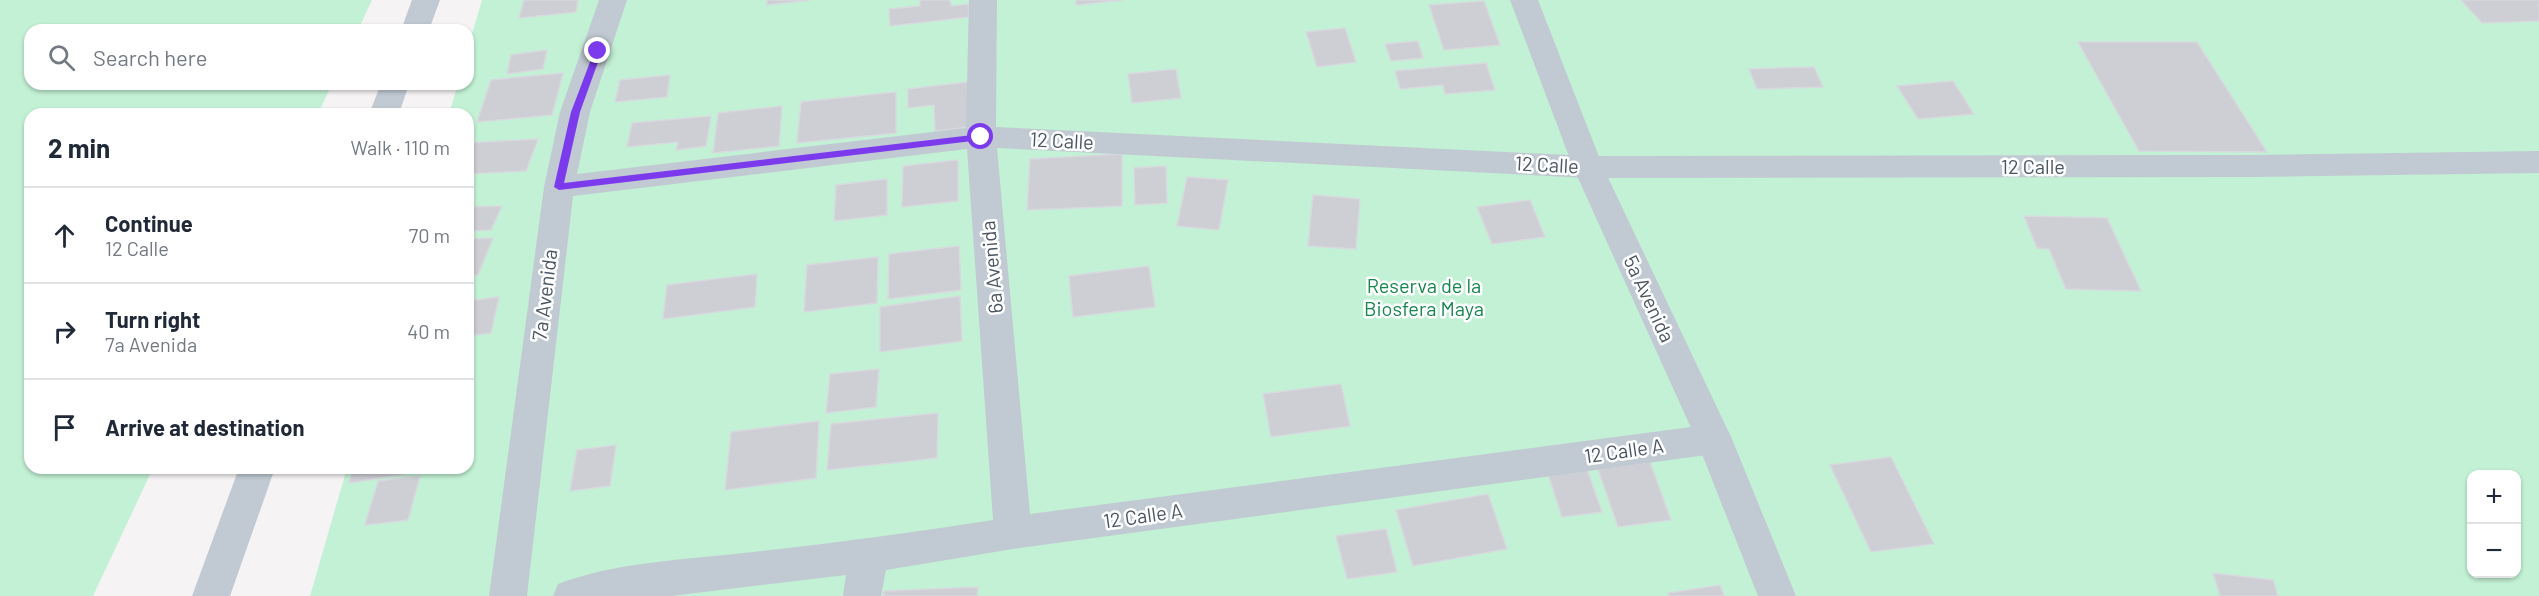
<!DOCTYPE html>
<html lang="en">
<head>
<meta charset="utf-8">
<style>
	body { margin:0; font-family:Barlow,sans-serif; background:#f6f6f7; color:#1f2937 }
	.controls { position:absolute; right:18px; bottom:18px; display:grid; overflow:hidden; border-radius:12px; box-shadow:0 2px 4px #0004 }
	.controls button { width:54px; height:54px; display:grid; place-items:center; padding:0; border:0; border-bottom:2px solid #e0e1e3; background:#fff; color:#1f2937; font:30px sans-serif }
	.stop { position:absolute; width:18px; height:18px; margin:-14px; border:4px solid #7c3aed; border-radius:50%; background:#fff }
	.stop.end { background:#7c3aed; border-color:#fff; box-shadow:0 2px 6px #0008 }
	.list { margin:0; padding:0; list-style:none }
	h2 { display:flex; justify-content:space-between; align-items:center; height:78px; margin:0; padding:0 24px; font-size:26px }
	h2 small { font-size:20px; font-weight:400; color:#747a83 }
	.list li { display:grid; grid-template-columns:39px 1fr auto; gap:18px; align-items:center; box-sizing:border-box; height:96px; padding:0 24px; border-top:2px solid #e0e1e3 }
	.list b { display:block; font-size:22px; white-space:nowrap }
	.list p { margin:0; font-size:20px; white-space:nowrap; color:#747a83 }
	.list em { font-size:20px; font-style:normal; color:#747a83 }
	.icon { flex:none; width:33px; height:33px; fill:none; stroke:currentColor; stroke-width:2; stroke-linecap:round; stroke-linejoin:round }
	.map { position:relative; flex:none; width:2539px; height:596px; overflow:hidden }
	.search { position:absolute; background:#fff; box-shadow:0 2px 4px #0004; left:24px; top:24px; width:450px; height:66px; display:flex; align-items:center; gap:15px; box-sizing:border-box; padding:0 21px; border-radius:18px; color:#747a83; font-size:22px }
	.panel { position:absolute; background:#fff; box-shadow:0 2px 4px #0004; left:24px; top:108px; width:450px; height:366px; border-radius:18px }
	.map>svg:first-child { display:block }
	.green { fill:#c3f1d5; fill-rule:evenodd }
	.building { fill:#cdcfd5; stroke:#d7d9de; stroke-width:1.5 }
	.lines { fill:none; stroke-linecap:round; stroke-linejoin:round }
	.minor { fill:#c1cad2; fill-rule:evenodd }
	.tertiary { fill:#c1cad2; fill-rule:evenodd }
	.route { fill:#7c3aed }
	.labels { text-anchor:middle; stroke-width:5; stroke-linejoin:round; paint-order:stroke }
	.street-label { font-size:20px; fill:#4a5661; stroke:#fff }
	.park-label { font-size:20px; fill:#17864f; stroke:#fff }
</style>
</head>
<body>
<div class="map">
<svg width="2539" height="596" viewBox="0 0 2539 596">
	<rect width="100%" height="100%" fill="#f5f3f3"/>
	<g class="green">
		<polygon points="0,0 372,0 358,30 30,30 30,84 332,84 318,114 30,114 30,468 153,468 93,596 0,596"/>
		<path d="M482,0H2539V596H310L347,468H468V114H449L458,84H468V48ZM2472,474H2516V574H2472Z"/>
	</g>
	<g class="building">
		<polygon points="524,0 578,0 576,12 519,18"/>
		<polygon points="767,0 810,0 767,5"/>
		<polygon points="920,0 950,0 951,6 968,4 969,17 890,26 889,9 920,6"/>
		<polygon points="1076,0 1123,0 1076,5"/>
		<polygon points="2461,0 2539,0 2539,21 2482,23"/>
		<polygon points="1484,1 1500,45 1444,50 1429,5"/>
		<polygon points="1345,28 1356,62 1317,67 1306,32"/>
		<polygon points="1418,41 1423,58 1391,61 1385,44"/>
		<polygon points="2078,42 2197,42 2267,152 2139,151"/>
		<polygon points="547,50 543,69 507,74 511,55"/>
		<polygon points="1486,63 1495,90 1445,94 1443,85 1400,89 1395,71"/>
		<polygon points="1814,67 1823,87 1757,89 1749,69"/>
		<polygon points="1176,69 1181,98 1132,103 1128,74"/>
		<polygon points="563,73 552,115 477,122 491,80"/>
		<polygon points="670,75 667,97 615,102 620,80"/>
		<polygon points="1953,81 1974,114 1918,119 1897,86"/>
		<polygon points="968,82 970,127 935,131 934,105 908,108 908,89"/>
		<polygon points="896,92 896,133 797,143 801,102"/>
		<polygon points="782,106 779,146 713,153 718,113"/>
		<polygon points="711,116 706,146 676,150 678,142 627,147 632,123"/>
		<polygon points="538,139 526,171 468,174 469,143"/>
		<polygon points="1122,154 1122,206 1027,210 1030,159"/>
		<polygon points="958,160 958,201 902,207 903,166"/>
		<polygon points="1166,166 1167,203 1135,205 1134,168"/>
		<polygon points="1187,177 1228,180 1219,230 1177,226"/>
		<polygon points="887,179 887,215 834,221 836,185"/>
		<polygon points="1313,195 1360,199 1356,249 1308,246"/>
		<polygon points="1530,200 1545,237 1492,244 1477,207"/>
		<polygon points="502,206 491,230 468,231 468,207"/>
		<polygon points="2024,216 2107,218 2141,291 2066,289 2049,249 2037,248"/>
		<polygon points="493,238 478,275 468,275 468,239"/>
		<polygon points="959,246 961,290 888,299 889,254"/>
		<polygon points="878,257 877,303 804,312 807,265"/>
		<polygon points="1149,266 1155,307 1073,317 1069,276"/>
		<polygon points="757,274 755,307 663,319 667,285"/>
		<polygon points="960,296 962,341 880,352 880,307"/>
		<polygon points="499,297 491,333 468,336 468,301"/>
		<polygon points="879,369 876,407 826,413 830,374"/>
		<polygon points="1341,384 1350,426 1271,437 1263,394"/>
		<polygon points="938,413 937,458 827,470 831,424"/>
		<polygon points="819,421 816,478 725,490 731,432"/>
		<polygon points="616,445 610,486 570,491 577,450"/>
		<polygon points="1891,457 1934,544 1871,552 1830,465"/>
		<polygon points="1650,462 1671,520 1618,527 1598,469"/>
		<polygon points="1586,466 1602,512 1562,517 1547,471"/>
		<polygon points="320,468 351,468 318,473"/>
		<polygon points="353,468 426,468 425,471 349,483"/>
		<polygon points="420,476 408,520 365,525 378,481"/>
		<polygon points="1488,494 1507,549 1413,566 1396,510"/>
		<polygon points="1386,529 1397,572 1347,579 1336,536"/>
		<polygon points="2213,573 2273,580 2278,596 2220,596"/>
		<polygon points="1720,585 1724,596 1669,596 1668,593"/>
		<polygon points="978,587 977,596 883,596 884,591"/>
	</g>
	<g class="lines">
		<g class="minor">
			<polygon points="412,0 440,0 429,30 401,30"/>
			<path d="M599,0H627L590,112L577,174L966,128L969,0H997L996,127L1588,156L2252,155L2539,151V173L2252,177L1588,178L997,148L1030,514L1714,424L1727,429L1732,439L1727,449L1714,454L1013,549L886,570L881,596H843L846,575L671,596H553L558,584C616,562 683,560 743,553C827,544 910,533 993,520L967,149L573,196L527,596H489L544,187L560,112Z"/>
			<polygon points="381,84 409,84 399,114 369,114"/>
			<polygon points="239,468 275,468 230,596 192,596"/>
		</g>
		<polygon class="tertiary" points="1510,0 1538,0 1603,167 1732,439 1796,596 1758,596 1696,439 1573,167"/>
	</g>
	<polygon class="route" points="595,49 602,51 580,112 564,183 981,134 986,137 981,140 559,190 554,187 571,112"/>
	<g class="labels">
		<g class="street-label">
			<text transform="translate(1062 141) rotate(3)" y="7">12 Calle</text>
			<text transform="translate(1547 165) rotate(3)" y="7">12 Calle</text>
			<text x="2033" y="174">12 Calle</text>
			<text transform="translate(992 267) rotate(-95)" y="7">6a Avenida</text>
			<text transform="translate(545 295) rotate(-83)" y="7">7a Avenida</text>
			<text transform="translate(1649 299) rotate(65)" y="7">5a Avenida</text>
			<text transform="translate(1624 451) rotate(-8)" y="7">12 Calle A</text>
			<text transform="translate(1143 516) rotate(-8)" y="7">12 Calle A</text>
		</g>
		<g class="park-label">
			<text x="1424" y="293">Reserva de la<tspan x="1424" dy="23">Biosfera Maya</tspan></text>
		</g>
	</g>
</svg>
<div class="controls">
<button>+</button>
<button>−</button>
</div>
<div class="stop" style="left:981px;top:137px"></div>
<div class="stop end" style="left:598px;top:51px"></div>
<div class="search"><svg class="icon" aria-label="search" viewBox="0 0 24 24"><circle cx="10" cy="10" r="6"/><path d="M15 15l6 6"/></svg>Search here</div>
<section class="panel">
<h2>2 min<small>Walk · 110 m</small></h2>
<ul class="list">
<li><svg class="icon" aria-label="ahead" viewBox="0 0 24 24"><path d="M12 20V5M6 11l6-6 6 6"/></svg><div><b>Continue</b><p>12 Calle</p></div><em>70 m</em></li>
<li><svg class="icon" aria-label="right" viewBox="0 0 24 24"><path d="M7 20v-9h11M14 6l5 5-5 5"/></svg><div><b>Turn right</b><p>7a Avenida</p></div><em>40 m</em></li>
<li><svg class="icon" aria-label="arrive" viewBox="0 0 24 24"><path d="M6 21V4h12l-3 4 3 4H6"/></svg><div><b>Arrive at destination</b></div></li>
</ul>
</section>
</div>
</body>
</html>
